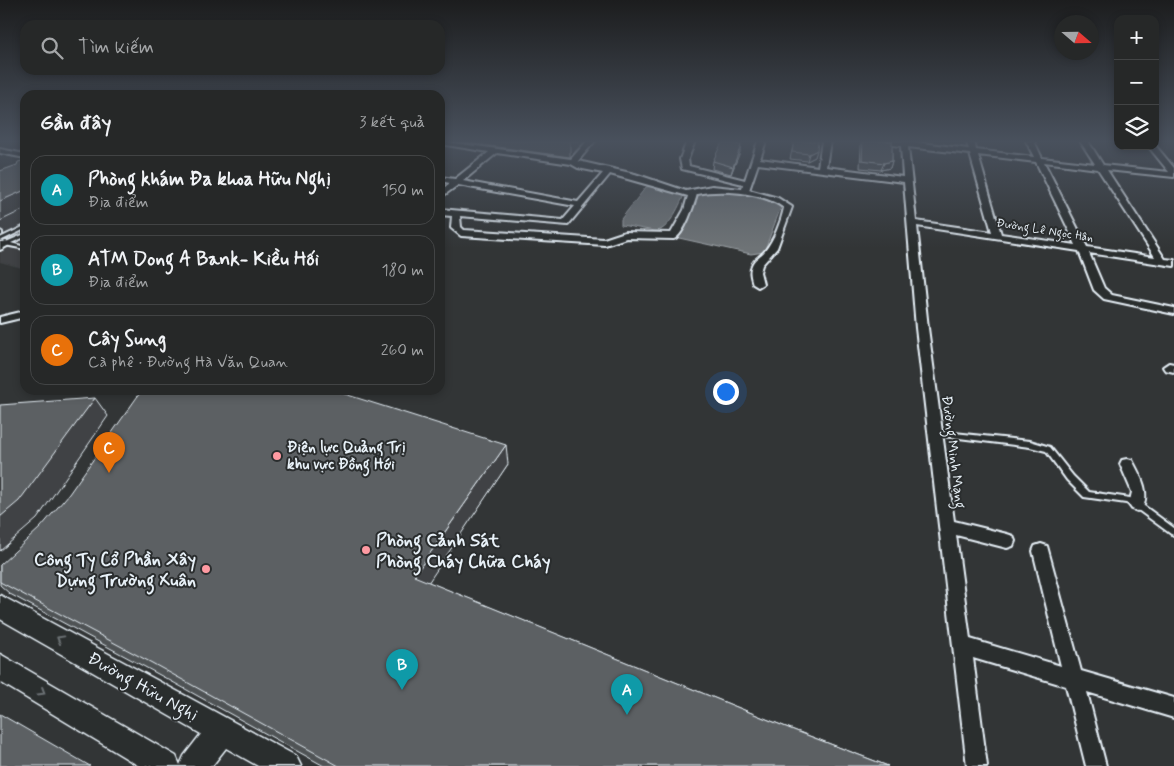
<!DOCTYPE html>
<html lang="vi">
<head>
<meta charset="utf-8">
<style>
	body { margin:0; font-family:Mynerve,sans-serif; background:#323434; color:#f1f3f6 }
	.controls { position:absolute; right:15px; top:15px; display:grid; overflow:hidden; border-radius:10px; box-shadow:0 2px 8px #0003 }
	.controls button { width:45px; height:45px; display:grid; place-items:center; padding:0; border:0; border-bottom:1px solid #424445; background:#262828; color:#f1f3f6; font:25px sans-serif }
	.compass { position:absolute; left:1054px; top:15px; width:45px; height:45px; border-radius:50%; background:#262828; box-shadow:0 2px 8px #0003; rotate:110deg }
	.you { position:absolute; left:725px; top:391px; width:18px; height:18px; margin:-12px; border:4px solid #fff; border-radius:50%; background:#1a73e8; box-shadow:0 0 0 8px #1a73e833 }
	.badge { display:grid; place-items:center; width:32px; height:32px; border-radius:50%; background:#ea580c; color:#fff; font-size:16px; font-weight:700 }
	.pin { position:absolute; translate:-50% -41px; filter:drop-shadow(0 1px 2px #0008) }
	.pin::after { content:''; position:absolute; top:26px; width:18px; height:15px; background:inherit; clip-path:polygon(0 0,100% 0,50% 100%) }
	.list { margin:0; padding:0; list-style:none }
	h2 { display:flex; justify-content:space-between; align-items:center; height:65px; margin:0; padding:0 20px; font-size:21px }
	h2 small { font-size:16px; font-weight:400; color:#a4a6a8 }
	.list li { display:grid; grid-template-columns:32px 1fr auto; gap:15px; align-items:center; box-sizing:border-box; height:70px; margin:0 10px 10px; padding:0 10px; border:1px solid #424445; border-radius:15px }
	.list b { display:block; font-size:19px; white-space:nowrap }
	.list p { margin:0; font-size:16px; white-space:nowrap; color:#a4a6a8 }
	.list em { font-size:16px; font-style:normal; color:#a4a6a8 }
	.icon { flex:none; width:28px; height:28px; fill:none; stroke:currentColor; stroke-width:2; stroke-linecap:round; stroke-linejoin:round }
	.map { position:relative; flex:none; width:1174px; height:766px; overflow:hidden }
	.search { position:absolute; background:#262828; box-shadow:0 2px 8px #0003; left:20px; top:20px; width:425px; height:55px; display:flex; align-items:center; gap:12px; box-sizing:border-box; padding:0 18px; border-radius:15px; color:#a4a6a8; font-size:19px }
	.panel { position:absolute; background:#262828; box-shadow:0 2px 8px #0003; left:20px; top:90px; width:425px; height:305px; border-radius:15px }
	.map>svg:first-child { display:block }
	.built { fill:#3f4244 }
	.water { fill:#6e7376; stroke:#9fa5aa }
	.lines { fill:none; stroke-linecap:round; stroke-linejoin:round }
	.service-casing { stroke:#e8f1f8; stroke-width:4 }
	.minor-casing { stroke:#e8f1f8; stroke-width:4 }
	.secondary-casing { stroke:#e8f1f8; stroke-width:3 }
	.service { fill:#2a2d2e; fill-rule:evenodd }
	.minor { fill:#2a2d2e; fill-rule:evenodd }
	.secondary { fill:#2a2d2e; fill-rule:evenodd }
	.wall { fill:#4f5355; stroke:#e8f1f8 }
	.shaded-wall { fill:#404345; stroke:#e8f1f8 }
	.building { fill:#5c6063; stroke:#e8f1f8 }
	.oneway { stroke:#6c7275 }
	.poi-dot { fill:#ff9aa2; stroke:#2a2d2e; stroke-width:2 }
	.labels { text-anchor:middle; stroke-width:4; stroke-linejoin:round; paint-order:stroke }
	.far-street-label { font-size:12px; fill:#e8f1f8; stroke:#2a2d2e }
	.poi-label { font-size:15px; font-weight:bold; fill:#e8f1f8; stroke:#2a2d2e; text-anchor:start }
	.street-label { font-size:15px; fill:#e8f1f8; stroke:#2a2d2e }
	.near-poi-label { font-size:18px; font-weight:bold; fill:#e8f1f8; stroke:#2a2d2e; text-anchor:start }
	.near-street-label { font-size:18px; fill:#e8f1f8; stroke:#2a2d2e }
</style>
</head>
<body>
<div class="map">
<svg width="1174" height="766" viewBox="0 0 1174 766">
	<rect width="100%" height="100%" fill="#323536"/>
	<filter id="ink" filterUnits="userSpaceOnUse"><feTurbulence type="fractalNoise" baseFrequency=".02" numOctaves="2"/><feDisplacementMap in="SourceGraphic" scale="10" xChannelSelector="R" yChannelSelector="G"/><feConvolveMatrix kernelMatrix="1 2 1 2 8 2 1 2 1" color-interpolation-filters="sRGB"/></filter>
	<g filter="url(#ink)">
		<polygon class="built" points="25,172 25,269 0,262 0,182"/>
		<g class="water">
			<path d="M653,186L684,195C679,206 668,232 655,231L621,225V219L646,187Z"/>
			<polygon points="714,189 747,195 779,204 781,207 764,252 751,254 679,238 699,194"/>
		</g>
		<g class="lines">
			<defs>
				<g id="service">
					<polygon points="25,226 25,229 0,241 0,238"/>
					<polygon points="0,231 2,232 2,235 0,236"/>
					<polygon points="25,234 25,237 11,243 25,247 25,249 0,244 0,242 6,242"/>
					<polygon points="933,431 935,431 1030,441 1050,447 1073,476 1089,492 1130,498 1140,503 1174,528 1174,535 1171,534 1134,507 1126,503 1084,497 1067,480 1046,451 1030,447 935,435 933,435 932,433"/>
				</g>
				<g id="minor">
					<path d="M440,141L571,159L587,141H595L578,161L635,174L686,191L712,186L742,189L743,184L682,169L680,159L687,141H695L688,159L689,166L745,180L758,141H766L760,159L818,167L822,141H830L826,167L903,177L901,146L877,143L873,141H908L969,149L966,141H974L976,150L1034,157L1026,141H1034L1042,158L1095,164L1080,141H1088L1103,165L1169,172L1148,146L1155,145L1174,168V177L1107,170L1165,259L1174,260V266L1089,253L1104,288L1112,295L1174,308V314L1104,299L1094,290L1079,251L917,226L928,328L954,521L1007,534L1013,536L1015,541L1013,546L1007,548L956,535L970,639L1061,666L1033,551L1035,546L1041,544L1047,546L1081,671L1174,698V718L1087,692L1106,766H1086L1066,686L973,658L987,766H967L916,328L904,182L758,164L749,190L778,198L792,207L777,248L762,265L760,272L763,284L758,287L753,284C751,277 749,272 752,265C754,259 761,256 765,251C774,240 781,222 784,208C764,192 720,189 697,194C694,205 684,235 674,239L626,238L605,245L461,236L451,228L452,216L440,215V209L563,220L575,206L458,185L440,198V191L450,183L440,181V177L455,179L489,152L440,144ZM908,147L970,154L992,232L916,221ZM497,153L571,164L578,168L603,173L578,202L463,181ZM978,155L1036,162L1076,245L1001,234ZM1044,162L1098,169L1155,257L1087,247ZM610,174L688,196L684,210L671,233L625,232L604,239L464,230L461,227L460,216L568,225Z"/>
					<polygon points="0,149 25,154 25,158 0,153"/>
					<polygon points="6,241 11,244 0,250 0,243"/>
					<polygon points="25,311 25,317 0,323 0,317"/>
					<polygon points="1169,363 1174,364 1174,372 1165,370 1163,367"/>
					<path d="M1127,459L1132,460C1140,475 1151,493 1142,509L1137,511L1132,509L1129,505L1132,492L1120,464L1122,460Z"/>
				</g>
				<polygon id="secondary" points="0,595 296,756 301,766 258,766 226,748 212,766 139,766 0,682 0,654 176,756 180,765 184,756 201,734 0,619"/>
			</defs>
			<use href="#service" class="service-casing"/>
			<use href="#minor" class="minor-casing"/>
			<use href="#secondary" class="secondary-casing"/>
			<use href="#service" class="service"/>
			<use href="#minor" class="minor"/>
			<use href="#secondary" class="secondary"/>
		</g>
		<g class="wall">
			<polygon points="455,141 585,141 570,157"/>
			<polygon points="794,141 817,150 815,157 807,161 790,159"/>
			<polygon points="861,141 892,141 892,161 890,168 881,170 860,168"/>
			<polygon points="740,152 731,174 712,169 713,161"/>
			<polygon points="508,464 428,582 791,729 888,766 324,766 169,680 10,594 0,585 0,565"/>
		</g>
		<g class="shaded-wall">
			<polygon points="570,141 585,141 570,157"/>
			<polygon points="741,145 740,152 731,174 733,167"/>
			<polygon points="817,150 815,157 807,161 809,154"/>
			<polygon points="892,161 890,168 881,170 884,163"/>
			<polygon points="25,190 25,209 0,221 0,201"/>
			<polygon points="95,398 108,416 37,519 0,551 0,517"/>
			<polygon points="506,445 508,464 420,595 414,576"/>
		</g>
		<g class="building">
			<polygon points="794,141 818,141 817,150 809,154 792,152"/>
			<polygon points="863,141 892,141 892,161 884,163 862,160"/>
			<polygon points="722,142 741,145 733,167 713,161"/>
			<polygon points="25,160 25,190 0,201 0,171 17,165 18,162"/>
			<polygon points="142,390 332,390 506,445 414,576 791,729 888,766 339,766 152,663 0,582 0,565 41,527 69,494"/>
			<polygon points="95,398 19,501 0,517 0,405"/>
			<polygon points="0,714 90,766 0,766"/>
		</g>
		<defs><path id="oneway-chevron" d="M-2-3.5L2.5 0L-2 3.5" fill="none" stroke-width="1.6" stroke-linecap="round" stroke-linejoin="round" transform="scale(1.25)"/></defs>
		<g class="oneway">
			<use href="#oneway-chevron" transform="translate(60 639) rotate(-151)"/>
			<use href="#oneway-chevron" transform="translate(42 692) rotate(31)"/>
		</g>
	</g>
	<linearGradient id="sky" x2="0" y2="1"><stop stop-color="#1c1d1e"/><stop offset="0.57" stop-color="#49515d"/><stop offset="1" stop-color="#49515d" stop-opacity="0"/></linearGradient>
	<rect width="1174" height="248" fill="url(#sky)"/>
	<g class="poi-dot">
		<circle cx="277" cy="456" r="5"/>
		<circle cx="366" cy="550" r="5"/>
		<circle cx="206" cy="569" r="5"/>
	</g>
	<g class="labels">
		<g class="far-street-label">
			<text transform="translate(1045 230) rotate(9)" y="4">Đường Lê Ngọc Hân</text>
		</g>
		<g class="poi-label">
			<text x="287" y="452">Điện lực Quảng Trị<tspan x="287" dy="17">khu vực Đồng Hới</tspan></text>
		</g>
		<g class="street-label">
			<text transform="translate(954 452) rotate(83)" y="5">Đường Minh Mạng</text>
		</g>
		<g class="near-poi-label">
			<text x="376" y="546">Phòng Cảnh Sát<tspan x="376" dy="21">Phòng Cháy Chữa Cháy</tspan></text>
			<text x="196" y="565" text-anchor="end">Công Ty Cổ Phần Xây<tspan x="196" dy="21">Dựng Trường Xuân</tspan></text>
		</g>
		<g class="near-street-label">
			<text transform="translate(143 686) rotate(29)" y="6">Đường Hữu Nghị</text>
		</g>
	</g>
</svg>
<div class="controls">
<button>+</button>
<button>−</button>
<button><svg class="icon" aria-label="layers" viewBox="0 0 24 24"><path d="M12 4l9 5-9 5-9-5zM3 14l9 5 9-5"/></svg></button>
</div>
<svg class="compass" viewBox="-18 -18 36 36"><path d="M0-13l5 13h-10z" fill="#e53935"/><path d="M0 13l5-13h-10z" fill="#a4a6a8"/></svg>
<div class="you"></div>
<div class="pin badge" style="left:627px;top:715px;background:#0f9aa8">A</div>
<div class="pin badge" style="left:402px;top:690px;background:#0f9aa8">B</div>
<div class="pin badge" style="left:109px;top:473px;background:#e8710a">C</div>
<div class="search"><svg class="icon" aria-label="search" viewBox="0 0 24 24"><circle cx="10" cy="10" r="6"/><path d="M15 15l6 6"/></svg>Tìm kiếm</div>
<section class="panel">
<h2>Gần đây<small>3 kết quả</small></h2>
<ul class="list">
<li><span class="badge" style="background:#0f9aa8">A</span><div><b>Phòng khám Đa khoa Hữu Nghị</b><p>Địa điểm</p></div><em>150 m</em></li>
<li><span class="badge" style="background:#0f9aa8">B</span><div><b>ATM Dong A Bank- Kiều Hối</b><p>Địa điểm</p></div><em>180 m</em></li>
<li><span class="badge" style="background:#e8710a">C</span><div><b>Cây Sung</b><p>Cà phê · Đường Hà Văn Quan</p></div><em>260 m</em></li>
</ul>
</section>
</div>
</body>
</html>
